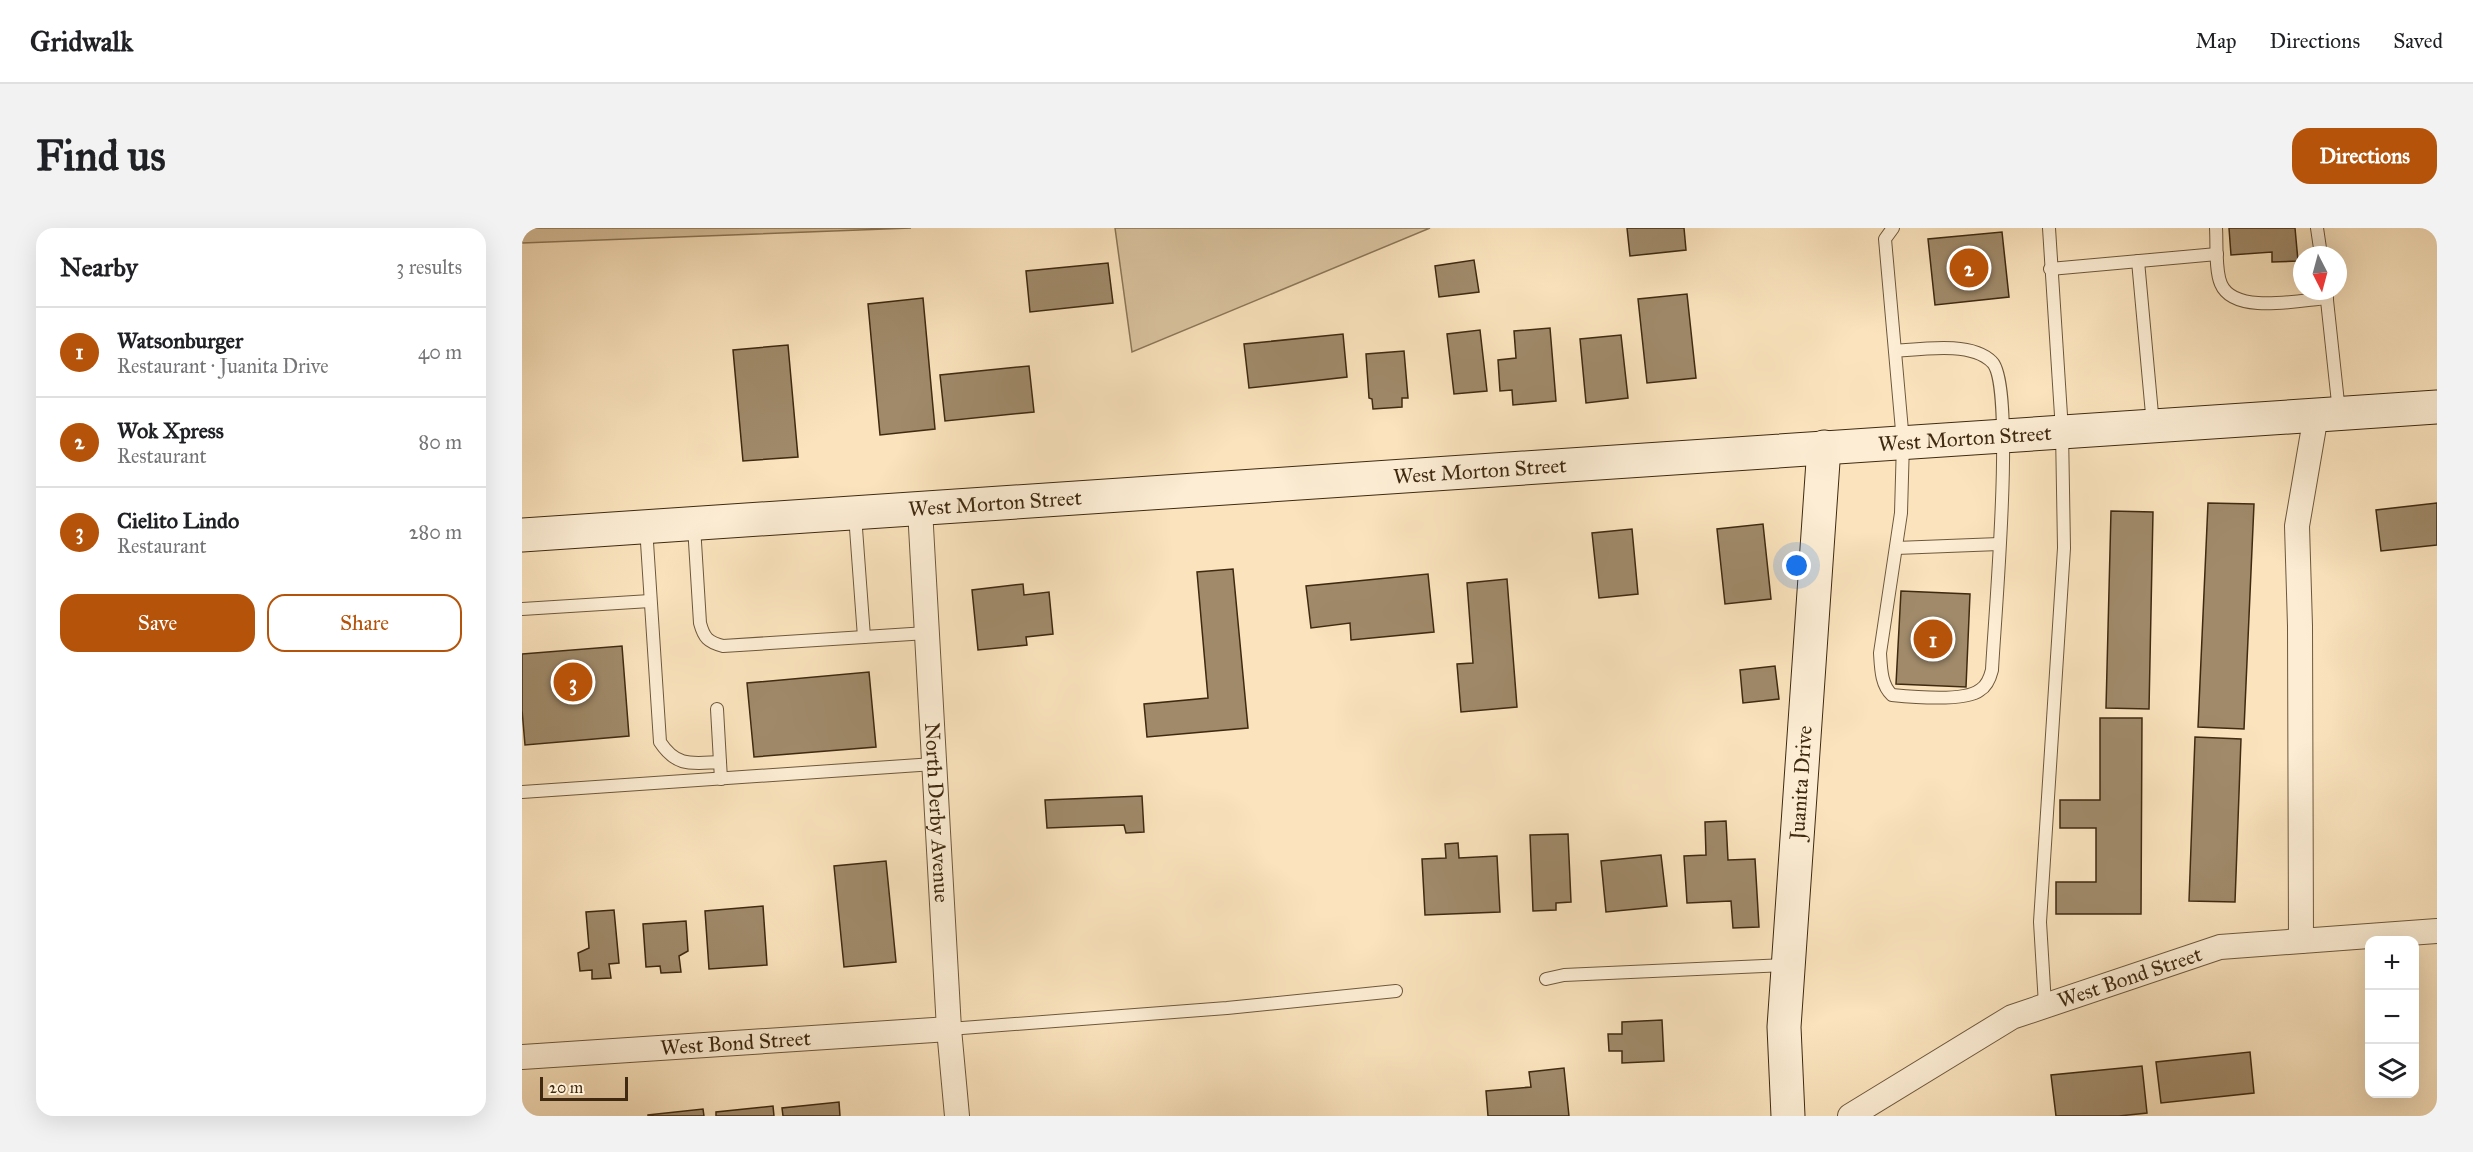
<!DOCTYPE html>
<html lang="en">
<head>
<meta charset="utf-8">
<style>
	body { margin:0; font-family:"IM FELL Great Primer",serif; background:#f2f2f2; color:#202124 }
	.controls { position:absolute; right:18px; bottom:18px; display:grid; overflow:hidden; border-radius:12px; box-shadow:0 6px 24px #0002 }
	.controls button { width:54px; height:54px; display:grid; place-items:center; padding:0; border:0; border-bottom:2px solid #e0e0e0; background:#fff; color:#202124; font:30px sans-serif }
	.compass { position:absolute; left:1771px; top:18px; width:54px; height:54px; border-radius:50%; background:#fff; box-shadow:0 6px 24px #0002; rotate:174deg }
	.scale { position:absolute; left:18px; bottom:15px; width:88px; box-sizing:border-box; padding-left:6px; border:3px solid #3f2a11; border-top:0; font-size:16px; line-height:21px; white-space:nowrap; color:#3f2a11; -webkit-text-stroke:4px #fcedd4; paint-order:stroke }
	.you { position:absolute; left:1275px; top:338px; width:21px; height:21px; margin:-15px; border:4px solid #fff; border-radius:50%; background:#1a73e8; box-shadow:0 0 0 9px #1a73e833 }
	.badge { display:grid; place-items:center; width:39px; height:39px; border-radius:50%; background:#b45309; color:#fff; font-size:20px; font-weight:700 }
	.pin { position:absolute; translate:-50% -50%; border:3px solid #fff; box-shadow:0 2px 6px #0006 }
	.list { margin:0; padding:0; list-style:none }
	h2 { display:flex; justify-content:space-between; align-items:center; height:78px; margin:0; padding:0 24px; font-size:26px }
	h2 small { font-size:20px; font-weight:400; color:#757577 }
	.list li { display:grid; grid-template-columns:39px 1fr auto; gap:18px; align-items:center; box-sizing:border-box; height:90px; padding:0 24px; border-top:2px solid #e0e0e0 }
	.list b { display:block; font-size:22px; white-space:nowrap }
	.list p { margin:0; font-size:20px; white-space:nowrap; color:#757577 }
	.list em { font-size:20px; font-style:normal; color:#757577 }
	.actions { display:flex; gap:12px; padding:18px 24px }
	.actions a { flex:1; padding:14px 0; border:2px solid #b45309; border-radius:18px; text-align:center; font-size:21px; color:#b45309 }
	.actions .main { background:#b45309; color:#fff }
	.icon { flex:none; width:33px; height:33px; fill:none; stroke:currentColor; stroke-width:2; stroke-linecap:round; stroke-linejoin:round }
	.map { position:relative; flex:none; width:1915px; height:888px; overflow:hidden; border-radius:18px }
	header { display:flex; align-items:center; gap:36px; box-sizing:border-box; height:84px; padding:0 30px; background:#fff; border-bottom:2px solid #e0e0e0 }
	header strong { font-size:28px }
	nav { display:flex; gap:33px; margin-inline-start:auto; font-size:21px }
	.intro { display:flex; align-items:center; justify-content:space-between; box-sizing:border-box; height:144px; padding:0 36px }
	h1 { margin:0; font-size:42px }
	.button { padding:15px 27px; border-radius:18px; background:#b45309; color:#fff; font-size:21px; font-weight:700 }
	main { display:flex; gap:36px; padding:0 36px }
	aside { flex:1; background:#fff; border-radius:18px; box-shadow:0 6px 24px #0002 }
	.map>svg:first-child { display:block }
	.green { fill:#dac4a0; stroke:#8c7758; stroke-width:1.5 }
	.building { fill:#a08a6a; stroke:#3f2a11; stroke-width:1.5 }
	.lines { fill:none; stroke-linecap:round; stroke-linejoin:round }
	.lane-casing { stroke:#6e583c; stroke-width:14 }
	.street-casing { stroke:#6e583c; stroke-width:26 }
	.secondary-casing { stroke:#3f2a11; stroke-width:35 }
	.lane { stroke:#fcedd4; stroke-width:12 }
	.street { stroke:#fcedd4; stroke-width:24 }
	.secondary { stroke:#fcedd4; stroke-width:33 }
	.labels { text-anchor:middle; stroke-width:4.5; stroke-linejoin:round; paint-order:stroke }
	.street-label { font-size:21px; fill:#3f2a11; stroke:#fcedd4 }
</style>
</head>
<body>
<header>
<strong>Gridwalk</strong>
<nav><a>Map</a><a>Directions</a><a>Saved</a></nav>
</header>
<div class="intro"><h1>Find us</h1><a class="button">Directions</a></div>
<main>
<aside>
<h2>Nearby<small>3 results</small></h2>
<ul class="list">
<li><span class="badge">1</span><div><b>Watsonburger</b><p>Restaurant · Juanita Drive</p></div><em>40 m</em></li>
<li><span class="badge">2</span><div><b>Wok Xpress</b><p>Restaurant</p></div><em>80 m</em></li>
<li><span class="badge">3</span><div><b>Cielito Lindo</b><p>Restaurant</p></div><em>280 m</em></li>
</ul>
<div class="actions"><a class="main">Save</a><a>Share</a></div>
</aside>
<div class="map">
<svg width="1915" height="888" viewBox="0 0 1915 888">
	<rect width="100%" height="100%" fill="#fae3bd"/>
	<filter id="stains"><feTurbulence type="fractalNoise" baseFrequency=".00333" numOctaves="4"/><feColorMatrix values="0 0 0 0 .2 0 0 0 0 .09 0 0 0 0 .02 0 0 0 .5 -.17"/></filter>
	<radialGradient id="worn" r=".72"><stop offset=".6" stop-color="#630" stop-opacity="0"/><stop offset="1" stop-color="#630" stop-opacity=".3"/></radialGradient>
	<g class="green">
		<polygon points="0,0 389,0 0,15"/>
		<polygon points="593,0 908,0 610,124"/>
	</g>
	<g class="building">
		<polygon points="1105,0 1162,0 1164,22 1108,28"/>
		<polygon points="1707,0 1773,0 1776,33 1750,34 1750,24 1709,27"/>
		<polygon points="1480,4 1487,69 1413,77 1406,11"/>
		<polygon points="952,32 957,64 917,69 913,38"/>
		<polygon points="586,35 591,75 508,84 504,43"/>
		<polygon points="1165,66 1174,150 1125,155 1116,71"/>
		<polygon points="401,70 413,201 358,207 346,76"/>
		<polygon points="1028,100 1034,173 991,177 990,162 978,163 976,132 994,130 992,103"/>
		<polygon points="958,102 965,163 932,166 925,106"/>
		<polygon points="821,106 825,149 727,160 722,116"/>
		<polygon points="1099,107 1106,170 1064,175 1058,111"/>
		<polygon points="266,117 276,229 221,233 211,122"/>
		<polygon points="882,123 886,170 880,170 880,179 851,181 850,171 847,170 844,126"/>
		<polygon points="507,138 512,184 423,193 418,147"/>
		<polygon points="1686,275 1732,276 1722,501 1676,499"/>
		<polygon points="1915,275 1915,317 1859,323 1854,282"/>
		<polygon points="1589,283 1631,284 1627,481 1584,480"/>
		<polygon points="1241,296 1249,371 1203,376 1195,301"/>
		<polygon points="1110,301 1116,366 1077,370 1070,305"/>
		<polygon points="711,341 726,500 625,509 622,476 686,470 675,344"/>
		<polygon points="906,346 912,404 829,412 828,395 789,400 784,358"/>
		<polygon points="985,351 995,479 939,484 935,436 951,435 945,355"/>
		<polygon points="501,356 502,367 527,364 531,406 504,409 505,417 456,422 450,362"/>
		<polygon points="1379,363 1448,366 1444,459 1374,456"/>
		<polygon points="100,418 107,508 3,517 0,482 0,426"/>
		<polygon points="1253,438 1257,471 1221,475 1218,442"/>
		<polygon points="347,444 354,519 232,529 225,455"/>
		<polygon points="1578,490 1620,490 1619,686 1534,686 1534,654 1574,654 1574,600 1538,600 1538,572 1578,572"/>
		<polygon points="1673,509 1719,511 1713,674 1667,673"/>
		<polygon points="620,568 622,604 604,605 602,597 525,600 523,572"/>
		<polygon points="1204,593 1206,632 1233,631 1237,699 1211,700 1209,673 1165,675 1162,628 1184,627 1183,594"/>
		<polygon points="1046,606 1049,674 1034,675 1034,682 1011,683 1008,607"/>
		<polygon points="936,615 937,630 975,628 978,684 903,687 900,631 924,630 923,616"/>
		<polygon points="1139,627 1145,678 1084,684 1079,633"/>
		<polygon points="364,633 374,734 322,739 312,638"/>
		<polygon points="241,678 245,737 187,741 183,683"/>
		<polygon points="92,682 97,735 87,736 89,750 70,751 70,742 58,743 56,725 67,720 64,684"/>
		<polygon points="164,693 166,723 157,728 159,744 139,745 138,738 124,739 121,696"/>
		<polygon points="1140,792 1142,833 1100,835 1100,823 1087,823 1086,806 1100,806 1100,794"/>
		<polygon points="1728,824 1732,865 1639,875 1634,834"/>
		<polygon points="1620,838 1625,885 1597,888 1534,888 1529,847"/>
		<polygon points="1042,840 1047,888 966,888 964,863 1009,859 1007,844"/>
		<polygon points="317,874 318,888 261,888 260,880"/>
		<polygon points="251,878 252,888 194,888 194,884"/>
		<polygon points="181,881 182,888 126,888 126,887"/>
	</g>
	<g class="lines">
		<defs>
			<g id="lane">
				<path d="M1371,0L1363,11L1381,214L1379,285L1358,425C1359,440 1359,457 1370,467C1390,469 1443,474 1458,462C1465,458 1468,450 1470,442C1472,397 1494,157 1470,134C1450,113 1400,121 1373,123"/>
				<path d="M1694,0C1695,15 1693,43 1699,56C1712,87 1778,72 1805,70"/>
				<polyline points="1795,0 1799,27"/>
				<polyline points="1616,33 1631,197"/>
				<polyline points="1528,41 1695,26"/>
				<polyline points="1804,63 1817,184"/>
				<polyline points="333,287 342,409"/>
				<path d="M172,298L178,395C182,410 186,414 201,418L405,405"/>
				<path d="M124,299L138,514C155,540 171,535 198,534L199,551"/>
				<polyline points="1374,320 1477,316"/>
				<polyline points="0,381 128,373"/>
				<polyline points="195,481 198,534"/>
				<polyline points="0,564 412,536"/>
				<polyline points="1024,751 1042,747 1266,737"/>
				<polyline points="1523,777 1518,694 1542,320 1540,203 1527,0"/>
				<polyline points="427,801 705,780 874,763"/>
			</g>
			<g id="street">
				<path id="s1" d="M398,281L427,801L435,888"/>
				<polyline points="1779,713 1778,398 1775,298 1794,187"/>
				<path id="s2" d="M0,829L427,801"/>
				<path id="s3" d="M1328,888L1490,789L1698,719L1915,703"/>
			</g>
			<g id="secondary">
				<path id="s4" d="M0,307L1915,179"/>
				<path id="s5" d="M1266,888L1262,799L1302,219"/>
			</g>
		</defs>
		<use href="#lane" class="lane-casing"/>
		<use href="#street" class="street-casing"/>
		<use href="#secondary" class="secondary-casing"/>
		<use href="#lane" class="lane"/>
		<use href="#street" class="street"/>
		<use href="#secondary" class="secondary"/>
	</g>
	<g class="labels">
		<g class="street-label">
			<text dy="7" stroke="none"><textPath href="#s4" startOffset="1446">West Morton Street</textPath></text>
			<text dy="7" stroke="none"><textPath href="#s4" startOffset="960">West Morton Street</textPath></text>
			<text dy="7" stroke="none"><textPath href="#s4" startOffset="474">West Morton Street</textPath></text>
			<text dy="7" stroke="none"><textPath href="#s5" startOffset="334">Juanita Drive</textPath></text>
			<text dy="7" stroke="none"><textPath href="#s1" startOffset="304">North Derby Avenue</textPath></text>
			<text dy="7" stroke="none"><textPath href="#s3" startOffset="314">West Bond Street</textPath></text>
			<text dy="7" stroke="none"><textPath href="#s2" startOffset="214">West Bond Street</textPath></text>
		</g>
	</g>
	<rect width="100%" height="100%" filter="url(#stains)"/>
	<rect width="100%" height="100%" fill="url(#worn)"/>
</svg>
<div class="controls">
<button>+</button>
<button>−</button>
<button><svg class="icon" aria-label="layers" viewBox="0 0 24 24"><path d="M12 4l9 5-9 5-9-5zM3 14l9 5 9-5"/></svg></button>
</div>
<svg class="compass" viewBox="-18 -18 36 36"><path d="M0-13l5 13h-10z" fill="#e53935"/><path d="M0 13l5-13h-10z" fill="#757577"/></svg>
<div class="scale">20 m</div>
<div class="you"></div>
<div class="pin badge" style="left:1411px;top:411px">1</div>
<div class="pin badge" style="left:1447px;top:40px">2</div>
<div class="pin badge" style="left:51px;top:454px">3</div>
</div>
</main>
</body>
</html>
